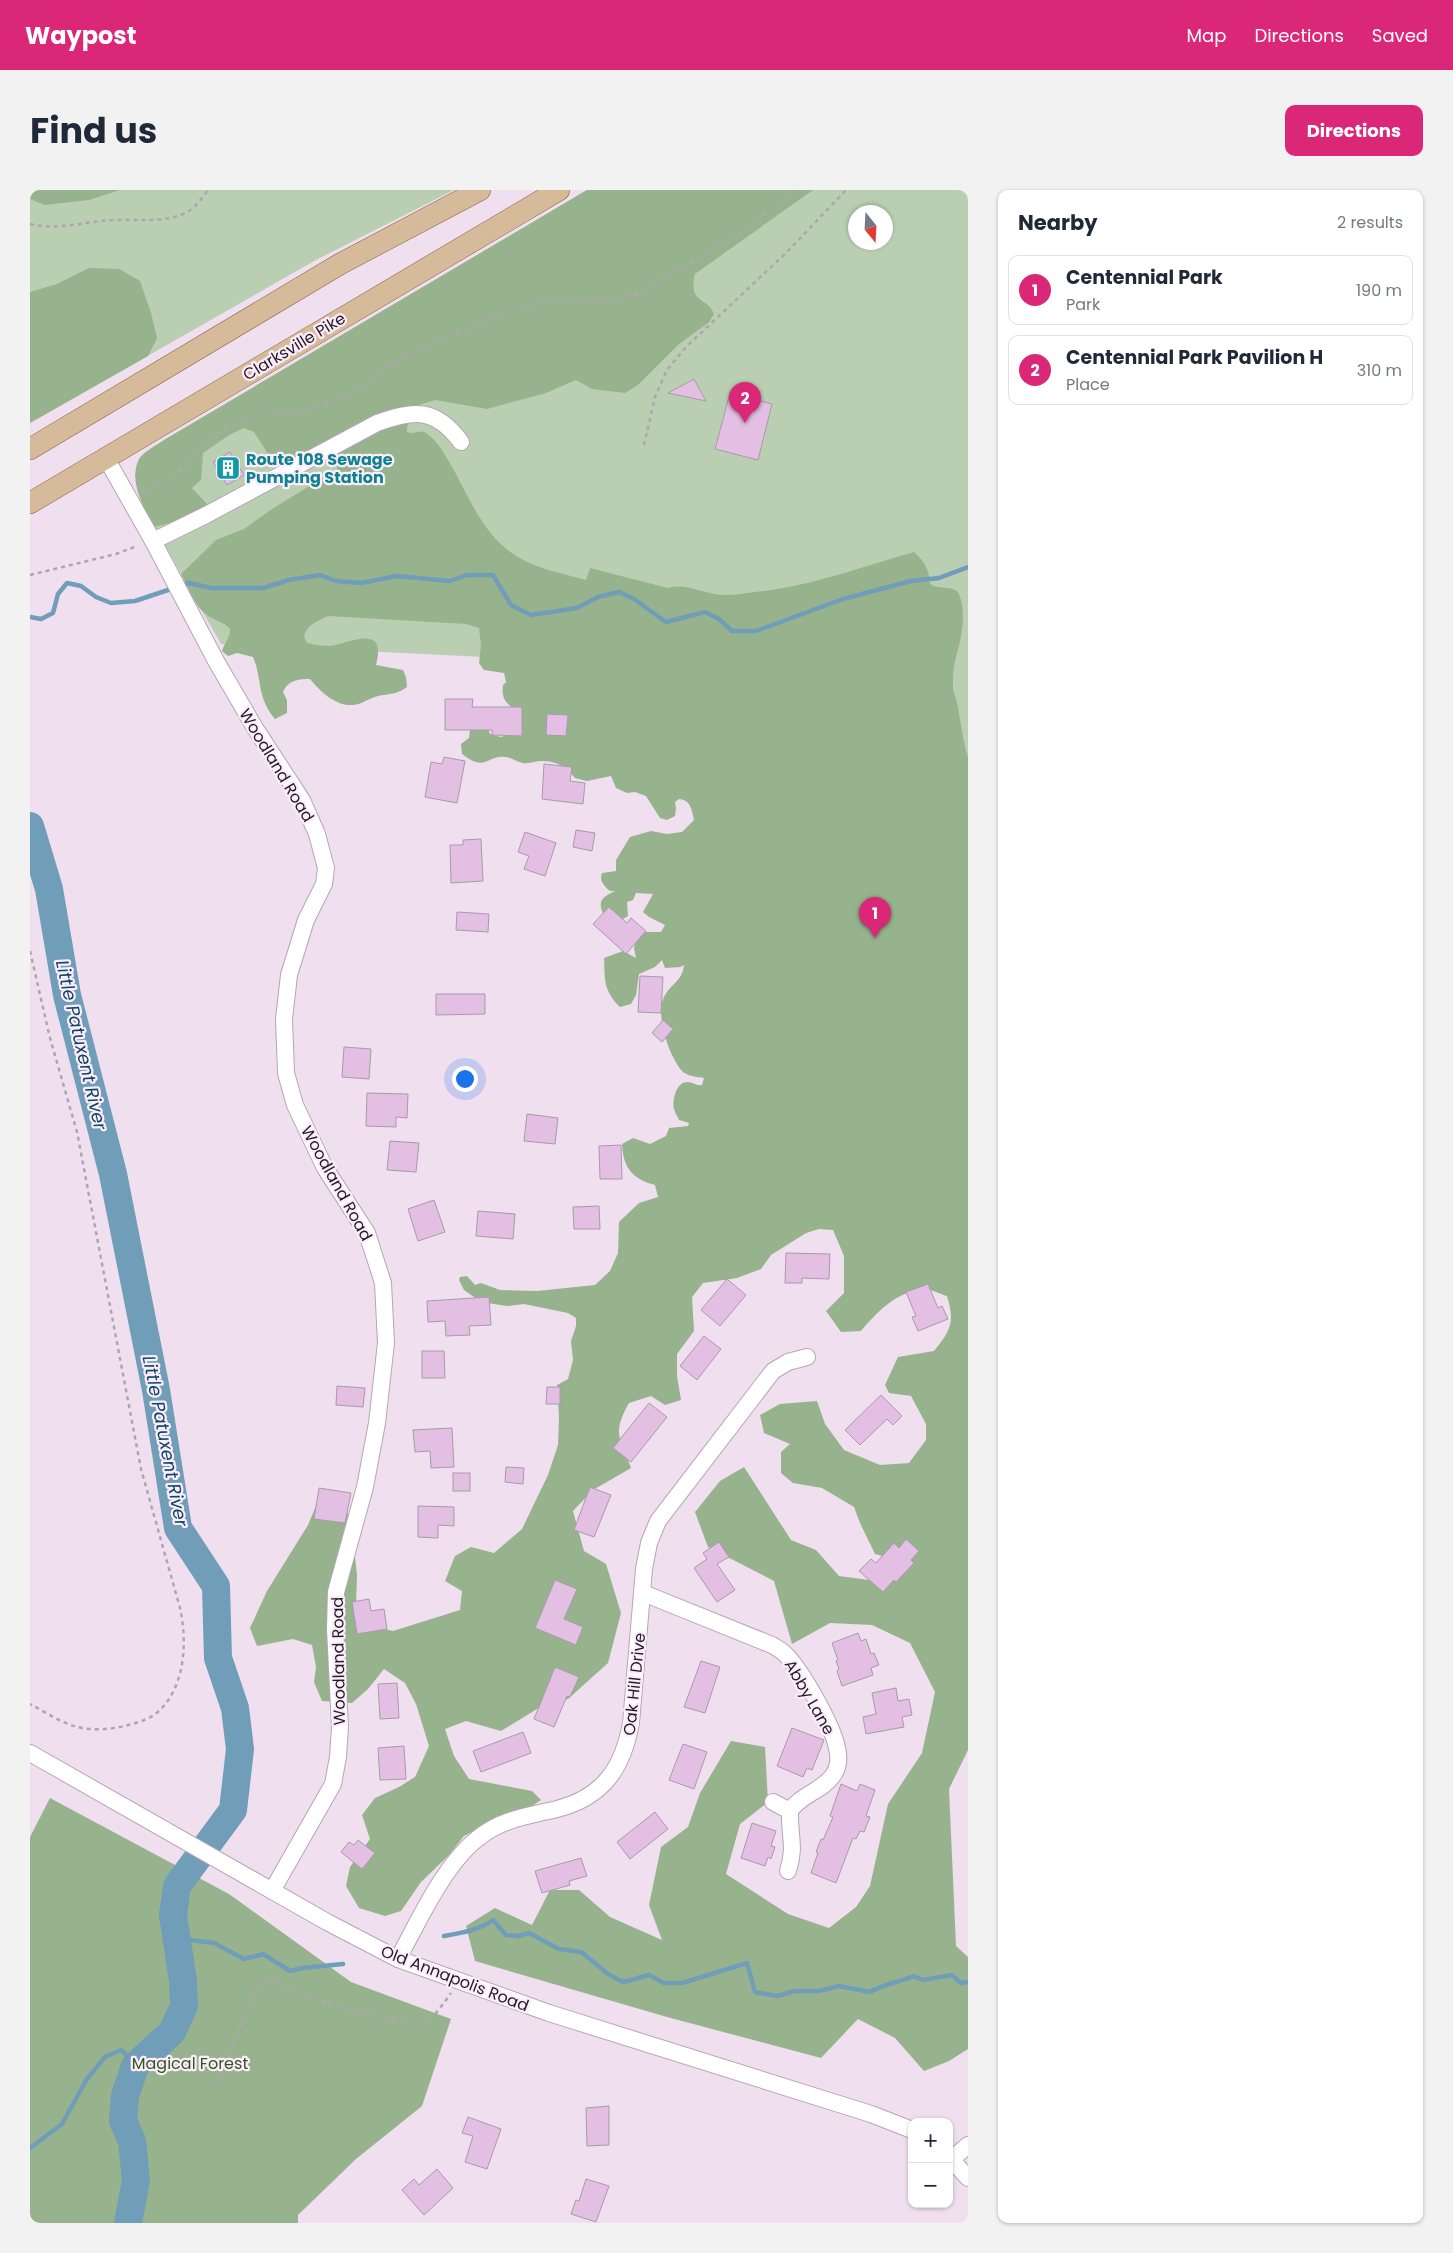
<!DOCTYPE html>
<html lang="en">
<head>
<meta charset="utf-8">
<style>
	body { margin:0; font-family:Poppins,sans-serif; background:#f2f2f3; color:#1f2937 }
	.controls { position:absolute; right:15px; bottom:15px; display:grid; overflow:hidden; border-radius:10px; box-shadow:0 1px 4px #0004 }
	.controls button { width:45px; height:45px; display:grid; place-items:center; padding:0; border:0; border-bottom:1px solid #e0e1e3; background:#fff; color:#1f2937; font:25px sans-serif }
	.compass { position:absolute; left:818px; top:15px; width:45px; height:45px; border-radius:50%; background:#fff; box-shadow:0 1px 4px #0004; rotate:162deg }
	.you { position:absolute; left:434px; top:888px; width:18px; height:18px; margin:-12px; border:4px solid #fff; border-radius:50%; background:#1a73e8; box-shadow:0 0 0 8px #1a73e833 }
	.badge { display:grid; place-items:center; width:32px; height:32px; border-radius:50%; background:#db2777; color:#fff; font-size:16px; font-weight:700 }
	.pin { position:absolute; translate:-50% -41px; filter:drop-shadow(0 1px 2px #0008) }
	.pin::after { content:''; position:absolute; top:26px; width:18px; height:15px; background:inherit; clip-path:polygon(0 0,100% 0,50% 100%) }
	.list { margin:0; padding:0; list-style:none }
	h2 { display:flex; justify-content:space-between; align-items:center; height:65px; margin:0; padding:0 20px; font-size:21px }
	h2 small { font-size:16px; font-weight:400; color:#747a83 }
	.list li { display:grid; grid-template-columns:32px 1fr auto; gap:15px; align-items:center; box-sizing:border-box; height:70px; margin:0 10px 10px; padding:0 10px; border:1px solid #e0e1e3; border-radius:10px }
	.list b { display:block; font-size:19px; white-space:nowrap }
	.list p { margin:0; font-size:16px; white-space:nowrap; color:#747a83 }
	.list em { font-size:16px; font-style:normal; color:#747a83 }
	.map { position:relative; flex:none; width:938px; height:2033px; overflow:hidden; border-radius:10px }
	header { display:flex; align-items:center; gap:30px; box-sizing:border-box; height:70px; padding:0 25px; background:#db2777; color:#fff }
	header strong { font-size:24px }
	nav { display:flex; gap:28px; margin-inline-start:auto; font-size:18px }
	.intro { display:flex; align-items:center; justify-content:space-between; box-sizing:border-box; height:120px; padding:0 30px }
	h1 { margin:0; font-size:35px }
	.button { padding:12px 22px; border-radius:10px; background:#db2777; color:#fff; font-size:18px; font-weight:700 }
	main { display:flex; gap:30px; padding:0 30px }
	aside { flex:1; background:#fff; border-radius:10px; box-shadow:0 1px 4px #0004 }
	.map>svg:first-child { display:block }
	.green { fill:#bacfb2; fill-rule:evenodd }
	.forest { fill:#97b38d }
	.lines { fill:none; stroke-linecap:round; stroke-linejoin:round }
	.stream { stroke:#709db8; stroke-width:4.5 }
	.river { stroke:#709db8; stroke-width:28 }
	.building { fill:#e2bfe3; stroke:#a99aa9 }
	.minor-casing { stroke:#b5a6b5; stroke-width:18 }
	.major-casing { stroke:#856644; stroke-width:22 }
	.path { stroke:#b1a4b1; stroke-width:2.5; stroke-dasharray:4 4; stroke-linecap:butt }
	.minor { stroke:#fff; stroke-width:16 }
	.major { stroke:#d6bb9a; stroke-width:21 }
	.labels { text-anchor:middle; stroke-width:4.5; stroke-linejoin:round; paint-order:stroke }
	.street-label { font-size:16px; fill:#231d23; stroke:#fcecfc }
	.culture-label { font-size:16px; font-weight:bold; fill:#0d838f; stroke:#fcecfc; text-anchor:start }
	.park-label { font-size:16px; fill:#315721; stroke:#fcecfc }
	.water-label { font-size:18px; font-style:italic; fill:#0a4762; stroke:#fcecfc }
</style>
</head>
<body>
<header>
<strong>Waypost</strong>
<nav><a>Map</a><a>Directions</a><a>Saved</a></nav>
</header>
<div class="intro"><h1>Find us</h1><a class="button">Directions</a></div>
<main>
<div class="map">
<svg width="938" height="2033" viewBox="0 0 938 2033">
	<rect width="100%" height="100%" fill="#efdfef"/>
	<g class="green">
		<polygon points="0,0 424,0 286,70 0,233"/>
		<path d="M557,0H938V1063L858,487L191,454L113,317L105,285L110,268L134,250ZM826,22H856V52H826Z"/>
	</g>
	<g class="forest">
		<polygon points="0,0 90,0 59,10 15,15 0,9"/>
		<path d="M557,0H783L665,84C658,115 677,106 684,124L679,132L648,155L608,195L595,203L562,199L546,190L516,203L457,219L405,210L389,215L377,237V242C384,245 390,239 396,243C409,251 417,269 425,282C441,313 457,349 488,367C508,379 534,384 556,390L560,378L638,398C657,392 677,406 697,405C706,405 715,403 724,402C779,397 831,377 884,362C895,372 899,379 900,394C908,400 920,395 928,402C938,422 931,450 925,471C923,479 923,490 923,498C924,503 926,508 927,513C931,531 932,549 938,567V1560L919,1599L926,1756L938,1767V1859L919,1871L894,1881L865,1848L828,1829L791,1868L637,1827L445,1771L436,1736L465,1718L502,1735L520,1700H549L580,1727L632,1750L619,1715L631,1657L658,1637L670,1603L701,1551L735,1557L738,1612L710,1634L696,1684L758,1724L799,1738L826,1717L840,1696L858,1614L892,1563L905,1502L880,1453L842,1435L800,1433L762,1454L744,1391L678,1357L665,1322L690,1291L714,1277L761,1350L786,1360L809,1386L839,1390L863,1369L845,1364L830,1333L824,1317L792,1298L763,1293L751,1283V1262L760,1254L734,1243L730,1225L750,1214L787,1211L795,1234L814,1260L850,1275L879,1273L896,1250V1234L881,1206L859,1203L855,1195L868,1167L904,1161C921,1140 925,1132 917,1106C910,1104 901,1099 894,1099C866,1102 848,1121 831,1141L811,1142L796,1121L814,1103V1066L803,1040L789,1039L776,1043L741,1065L731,1079L707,1088L673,1093L662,1107L664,1141L647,1164V1186L651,1210L635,1215L621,1206L599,1213C581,1245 591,1248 601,1278L563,1300L543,1321L554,1361L576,1374L591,1423L578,1473L538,1509L507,1519L471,1541L436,1531L415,1539L424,1566L439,1589L502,1601L511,1610L499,1618L472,1626L434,1646L418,1666L391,1692L371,1721L355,1726L329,1718L316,1696L320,1677L340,1649L332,1625L345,1608L369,1597L385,1587L399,1556L386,1514L375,1493L354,1479L338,1499L322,1513L292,1511L284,1492L286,1477L282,1455L263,1449L227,1456L220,1438L237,1401L278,1335L286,1316L309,1308L321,1330L327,1385L326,1416L334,1434L363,1441L430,1420L432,1401L415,1391L425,1366L441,1357L464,1363L492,1339L518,1285L528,1255L529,1227L527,1195L538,1189L543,1170L541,1151L546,1136V1128L538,1123L494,1114L477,1116L451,1112L434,1100L429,1090L430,1087L437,1086L445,1095L451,1093L470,1100L507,1101L565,1095L580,1081L588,1063L589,1032L609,1013L628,1007L625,995C602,989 593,977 592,954L603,948L620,954L636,946L639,938L658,936L659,933L649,930C648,927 645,923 644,919C642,911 646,892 657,892C663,892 666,896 672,895L674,888C667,887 657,886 652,881C639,866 625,825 634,807C641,793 652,792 654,775L650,777L635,778L632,770L625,777L609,784L606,805L601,814L590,817C573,800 575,790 574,768L593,761L606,768L604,758L607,746L615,742H631L635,735L619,727L613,722L623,704L606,703L603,710L597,712L598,726L588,732L577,731C568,715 567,709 585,701H580C574,696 569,691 572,683L586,681V670L600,647L621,641L637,644L652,642L664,630C662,620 661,610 649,609L645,612L646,618L645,626L637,630L630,628L616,606L605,602L597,603L586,598L581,586L557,591L545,588C535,577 528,571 512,571C506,571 500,574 493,573C487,572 481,567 475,567C456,565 457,583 432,564L431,554L439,548L440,539L457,536L460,544L471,547L480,544L486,520C476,514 471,508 473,495L476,492L474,483L454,480L449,473L451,455L449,438L436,434L298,426C286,432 277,434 274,447L277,453C285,455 292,456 300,456C321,453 357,433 346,475L373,480L376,487L377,497C368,504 359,504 348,506C339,508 331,515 322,515C305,516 290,501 280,489C269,489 258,490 253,502L257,510V523L245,529C226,506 233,491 223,467L207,463L198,466L192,461C195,452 200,448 200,439C193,431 185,431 177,425C164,416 158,397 151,384L186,350L214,339L242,319L307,279V273L301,269L275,277L245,275L224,242L214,238C198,244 187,254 173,263L171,290L162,298L177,314L158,328L124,337C114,318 98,291 109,269C113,262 127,255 134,250Z"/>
		<polygon points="59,78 89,79 110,91 121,123 127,148 118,166 0,233 0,102 27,94"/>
		<polygon points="20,1608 199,1704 321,1792 421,1829 392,1916 326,1969 268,2025 268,2033 0,2033 0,1647"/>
	</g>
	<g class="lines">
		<g class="stream">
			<polyline points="0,427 11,429 23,423 28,404 37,393 51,396 66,407 81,413 105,411 159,393 181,398 233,398 259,390 290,385 306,391 331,393 367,386 420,391 437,385 463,385 481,415 501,425 547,418 568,407 589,402 604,409 636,432 675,422 689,429 702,441 726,441 813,409 881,391 909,388 938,377"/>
			<path d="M414,1746C431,1743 447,1741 463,1730L476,1745L489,1746L499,1743L529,1759L551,1762L578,1784L593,1792L619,1785L634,1793H652L717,1773L725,1802L748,1806L764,1801H789L809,1796L840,1802C853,1794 870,1792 884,1786L893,1790L922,1785L931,1793L938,1792"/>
			<polyline points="145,1748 184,1753 214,1769 233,1764 260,1781 273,1778 313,1774"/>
			<polyline points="0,1958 32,1934 57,1889 75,1867 91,1860 98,1866 112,1869"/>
		</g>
		<polyline class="river" points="0,636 19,699 37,805 83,984 126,1200 148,1338 186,1396 188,1468 205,1518 210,1559 203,1620 147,1696 143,1725 153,1791 154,1816 142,1842 105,1876 95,1906 93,1931 102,1951 106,1990 98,2033"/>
	</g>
	<g class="building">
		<polygon points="664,189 676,211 638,203"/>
		<polygon points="700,203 742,214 728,270 685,259"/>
		<polygon points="200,262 214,285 197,295 183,272"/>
		<polygon points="415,509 443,509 442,517 492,517 492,546 462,545 462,540 415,540"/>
		<polygon points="517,524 538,525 536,546 516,545"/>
		<polygon points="414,567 435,571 427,613 395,607 401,572 412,574"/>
		<polygon points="514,574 542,577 540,591 555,593 553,614 512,609"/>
		<polygon points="546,640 565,643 562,661 543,657"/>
		<polygon points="495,642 526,653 515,686 494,679 499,666 488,662"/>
		<polygon points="451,649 453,691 421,693 420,655 433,655 433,650"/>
		<polygon points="579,717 597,733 601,728 616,741 596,764 563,734"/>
		<polygon points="427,722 459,724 458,742 426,740"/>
		<polygon points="610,786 633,787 631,823 608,822"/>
		<polygon points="406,804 455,804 455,824 406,825"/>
		<polygon points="633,830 643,839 632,852 622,843"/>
		<polygon points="314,857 341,859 339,889 312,887"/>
		<polygon points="337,903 378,904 377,928 366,927 366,937 336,936"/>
		<polygon points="497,924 528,928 525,954 494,951"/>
		<polygon points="360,951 389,953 386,982 357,980"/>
		<polygon points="591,955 592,989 570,989 569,956"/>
		<polygon points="404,1010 415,1042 388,1051 378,1019"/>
		<polygon points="569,1016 570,1039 544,1039 543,1017"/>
		<polygon points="448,1021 485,1024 483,1049 446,1046"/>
		<polygon points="756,1063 800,1064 799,1089 772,1088 772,1093 755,1093"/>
		<polygon points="697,1089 716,1105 690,1136 671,1120"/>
		<polygon points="898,1094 908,1118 912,1116 918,1129 888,1141 882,1127 886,1126 876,1102"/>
		<polygon points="459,1107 461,1135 439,1136 440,1145 416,1146 415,1131 398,1132 397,1111"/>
		<polygon points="674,1146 691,1159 667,1190 650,1176"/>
		<polygon points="392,1161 414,1161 415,1188 392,1188"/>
		<polygon points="307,1196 335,1198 333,1217 306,1215"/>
		<polygon points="517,1197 530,1197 530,1214 516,1214"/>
		<polygon points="851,1205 872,1226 863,1235 857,1229 830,1255 815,1240"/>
		<polygon points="619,1213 637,1227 601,1272 583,1258"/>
		<polygon points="422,1238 424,1277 401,1278 400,1261 385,1262 383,1240"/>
		<polygon points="476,1277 494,1278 493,1294 475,1292"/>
		<rect x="423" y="1283" width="17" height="18"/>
		<polygon points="560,1297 581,1305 564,1347 544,1340"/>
		<polygon points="289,1298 321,1303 315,1333 284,1329"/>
		<polygon points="388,1316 424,1317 424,1336 408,1335 408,1348 388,1347"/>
		<polygon points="876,1349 889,1361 881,1370 884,1373 866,1392 864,1390 853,1402 829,1381 841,1369 846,1373 864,1353 869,1358"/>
		<polygon points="689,1352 699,1367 687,1374 705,1400 687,1412 664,1378 677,1369 673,1363"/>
		<polygon points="525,1390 547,1399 534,1429 553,1437 546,1455 505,1438"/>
		<polygon points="339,1409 341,1421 354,1419 357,1439 327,1444 322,1412"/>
		<polygon points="828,1443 831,1451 836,1449 841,1464 844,1463 849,1475 841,1478 843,1485 812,1496 807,1481 809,1479 806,1471 808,1470 802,1453"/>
		<polygon points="671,1471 690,1477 675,1523 654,1517"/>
		<polygon points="525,1477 549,1487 540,1507 537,1506 524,1537 504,1529"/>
		<polygon points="367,1493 369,1528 350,1529 348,1494"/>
		<polygon points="866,1498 868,1511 879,1509 882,1525 872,1527 874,1537 836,1544 833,1527 846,1524 842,1503"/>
		<polygon points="762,1538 794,1550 782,1580 777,1578 773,1587 747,1576"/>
		<polygon points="493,1542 501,1563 451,1582 443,1561"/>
		<polygon points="653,1554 677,1562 664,1599 639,1590"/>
		<polygon points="374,1556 376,1589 350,1590 348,1558"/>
		<polygon points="811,1594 827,1601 830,1594 845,1600 836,1626 840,1627 834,1642 830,1641 826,1649 823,1648 806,1693 781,1683 788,1663 786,1662 791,1649 793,1650 803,1627 800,1626"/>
		<polygon points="625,1622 638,1639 600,1669 587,1652"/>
		<polygon points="722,1633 746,1641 741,1656 745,1657 741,1669 738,1667 735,1676 711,1668"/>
		<polygon points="328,1650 345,1663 332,1679 311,1662 319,1652 324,1655"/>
		<polygon points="551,1668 557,1686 539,1691 540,1695 512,1703 505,1681"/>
		<polygon points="579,1916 579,1955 557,1956 556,1918"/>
		<polygon points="438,1927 471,1939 457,1979 435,1972 443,1946 432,1943"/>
		<polygon points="407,1979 423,1998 394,2025 372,2000 384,1989 389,1995"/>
		<polygon points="556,1989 579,1996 566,2032 541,2024 546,2010 549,2011"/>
	</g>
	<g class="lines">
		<defs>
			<g id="minor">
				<polyline points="76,268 123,351 186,471 225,538 272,610 287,644 296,678 294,694 276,730 259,785 254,829 256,883 265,915 295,978 337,1043 353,1093 356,1153 347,1233 335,1297 306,1402 305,1439 310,1537 308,1567 303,1594 242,1701"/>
				<path d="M123,351L176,325L347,233C384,220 405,217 431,252"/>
				<path d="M613,1403L742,1455C747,1458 753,1461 757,1466C773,1483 803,1536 807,1558C809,1566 809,1576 804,1584C793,1601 771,1604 760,1621C759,1645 766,1657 758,1681"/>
				<polyline points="0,1563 297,1732 368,1769 519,1823 841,1924 882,1940"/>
				<polyline points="743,1612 760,1621"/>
				<path d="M368,1769C388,1732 414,1675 447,1649C471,1629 498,1626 527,1619C574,1607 593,1577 601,1533L614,1379L619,1353L628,1331L743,1181L758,1172L777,1167"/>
				<polyline points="919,1967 938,1988"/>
				<polyline points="922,1969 938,1955"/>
			</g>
			<g id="major">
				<polyline points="0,259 310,74 450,0"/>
				<polyline points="0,313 529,0"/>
			</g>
		</defs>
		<use href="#minor" class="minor-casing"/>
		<use href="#major" class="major-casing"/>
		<g class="path">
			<path d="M0,34C28,41 56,31 84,30C108,29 131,33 153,24C164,20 171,9 178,0"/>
			<polyline points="614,255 625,207 637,180 656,157 757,62 816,0"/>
			<polyline points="114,303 139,289 152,279 177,249 197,237 220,227 269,223 292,216 320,204 362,173 450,132 521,109 585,110 607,104 706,46 767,0"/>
			<polyline points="0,385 86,364 107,356"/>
			<path d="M0,761L20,848L47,942L111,1279L150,1418C157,1450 156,1493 131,1519C122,1529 107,1533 94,1536C78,1540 57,1541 41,1535C27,1530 13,1521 0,1514"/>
			<path d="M186,1895L225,1803L237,1790C253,1792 265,1801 280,1807C299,1814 380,1839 396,1832C403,1829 416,1810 421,1803"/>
		</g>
		<use href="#minor" class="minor"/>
		<use href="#major" class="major"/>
	</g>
	<defs>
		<symbol id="building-square" viewBox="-11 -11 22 22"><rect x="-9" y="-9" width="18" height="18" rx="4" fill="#0f9aa8" stroke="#fcecfc"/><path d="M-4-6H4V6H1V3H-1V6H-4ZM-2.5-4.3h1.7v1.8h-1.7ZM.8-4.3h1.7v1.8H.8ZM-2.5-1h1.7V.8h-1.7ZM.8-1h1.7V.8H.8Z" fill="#fff"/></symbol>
	</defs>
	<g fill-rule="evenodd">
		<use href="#building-square" x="184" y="264" width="28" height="28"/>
	</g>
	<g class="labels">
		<g class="street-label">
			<text transform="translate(264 156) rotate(-31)" y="6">Clarksville Pike</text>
			<text transform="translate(247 575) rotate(59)" y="6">Woodland Road</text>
			<text transform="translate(307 993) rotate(61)" y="6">Woodland Road</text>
			<text transform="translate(308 1471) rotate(-91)" y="6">Woodland Road</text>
			<text transform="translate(604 1494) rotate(-84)" y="6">Oak Hill Drive</text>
			<text transform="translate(780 1507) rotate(60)" y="6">Abby Lane</text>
			<text transform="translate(425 1788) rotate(21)" y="6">Old Annapolis Road</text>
		</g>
		<g class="culture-label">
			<text x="216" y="275">Route 108 Sewage<tspan x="216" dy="18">Pumping Station</tspan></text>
		</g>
		<g class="park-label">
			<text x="160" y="1879">Magical Forest</text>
		</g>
		<g class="water-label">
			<text transform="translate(51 855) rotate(77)" y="6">Little Patuxent River</text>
			<text transform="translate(135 1251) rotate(79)" y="6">Little Patuxent River</text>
		</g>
	</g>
</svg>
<div class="controls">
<button>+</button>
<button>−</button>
</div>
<svg class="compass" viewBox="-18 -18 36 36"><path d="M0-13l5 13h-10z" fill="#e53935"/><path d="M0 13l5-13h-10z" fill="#747a83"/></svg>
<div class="you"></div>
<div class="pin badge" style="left:845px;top:748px">1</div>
<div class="pin badge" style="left:715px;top:233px">2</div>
</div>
<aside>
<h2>Nearby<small>2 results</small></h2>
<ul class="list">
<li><span class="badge">1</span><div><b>Centennial Park</b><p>Park</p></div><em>190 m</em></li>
<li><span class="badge">2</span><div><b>Centennial Park Pavilion H</b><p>Place</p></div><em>310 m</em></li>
</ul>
</aside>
</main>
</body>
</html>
